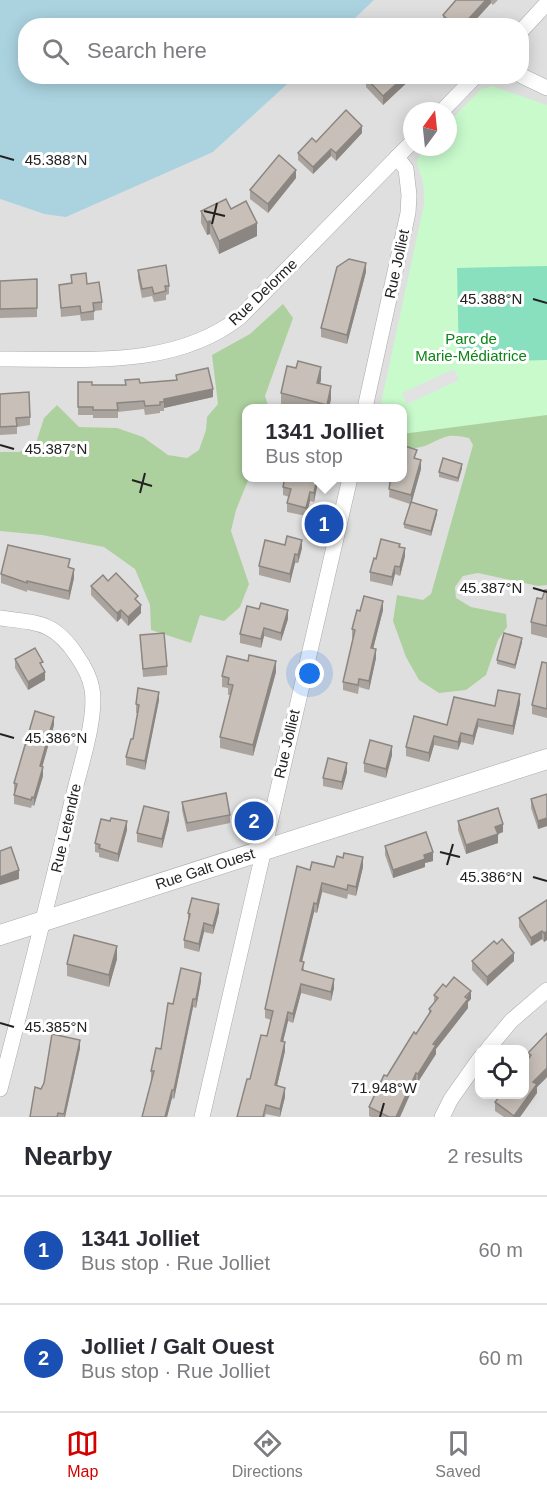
<!DOCTYPE html>
<html lang="en">
<head>
<meta charset="utf-8">
<style>
	body { margin:0; font-family:Arial,sans-serif; background:#f7f7f7; color:#2b2b33 }
	.controls { position:absolute; right:18px; bottom:18px; display:grid; overflow:hidden; border-radius:12px; box-shadow:0 3px 15px #0003 }
	.controls button { width:54px; height:54px; display:grid; place-items:center; padding:0; border:0; border-bottom:2px solid #e1e1e2; background:#fff; color:#2b2b33; font:30px sans-serif }
	.compass { position:absolute; left:403px; top:102px; width:54px; height:54px; border-radius:50%; background:#fff; box-shadow:0 3px 15px #0003; rotate:15deg }
	.you { position:absolute; left:310px; top:674px; width:21px; height:21px; margin:-15px; border:4px solid #fff; border-radius:50%; background:#1a73e8; box-shadow:0 0 0 9px #1a73e833 }
	.badge { display:grid; place-items:center; width:39px; height:39px; border-radius:50%; background:#d40000; color:#fff; font-size:20px; font-weight:700 }
	.pin { position:absolute; translate:-50% -50%; border:3px solid #fff; box-shadow:0 2px 6px #0006 }
	.popup { position:absolute; left:242px; top:404px; width:165px; height:78px; box-sizing:border-box; display:grid; place-content:center; border-radius:12px; background:#fff; filter:drop-shadow(0 2px 4px #0005); font-size:20px; white-space:nowrap; color:#7c7c81 }
	.popup b { font-size:22px; color:#2b2b33 }
	.popup::after { content:''; position:absolute; left:50%; top:100%; margin-left:-12px; border:12px solid transparent; border-top-color:#fff }
	.list { margin:0; padding:0; list-style:none }
	h2 { display:flex; justify-content:space-between; align-items:center; height:78px; margin:0; padding:0 24px; font-size:26px }
	h2 small { font-size:20px; font-weight:400; color:#7c7c81 }
	.list li { display:grid; grid-template-columns:39px 1fr auto; gap:18px; align-items:center; box-sizing:border-box; height:108px; padding:0 24px; border-top:2px solid #e1e1e2 }
	.list b { display:block; font-size:22px; white-space:nowrap }
	.list p { margin:0; font-size:20px; white-space:nowrap; color:#7c7c81 }
	.list em { font-size:20px; font-style:normal; color:#7c7c81 }
	.icon { flex:none; width:33px; height:33px; fill:none; stroke:currentColor; stroke-width:2; stroke-linecap:round; stroke-linejoin:round }
	.map { position:relative; flex:none; width:547px; height:1117px; overflow:hidden }
	.search { position:absolute; background:#fff; box-shadow:0 3px 15px #0003; left:18px; right:18px; top:18px; height:66px; display:flex; align-items:center; gap:15px; box-sizing:border-box; padding:0 21px; border-radius:24px; color:#7c7c81; font-size:22px }
	.sheet { height:294px; background:#fff }
	nav { display:flex; justify-content:space-around; align-items:center; box-sizing:border-box; height:84px; border-top:2px solid #e1e1e2; background:#fff; font-size:16px; color:#7c7c81 }
	nav a { display:grid; justify-items:center; gap:3px }
	nav .on { color:#d40000 }
	.map>svg:first-child { display:block }
	.residential { fill:#e0dfdf; fill-rule:evenodd }
	.forest { fill:#add19e }
	.park { fill:#c8facc }
	.pitch { fill:#88e0be }
	.parking { fill:#e2e2e2 }
	.water { fill:#aad3df }
	.lines { fill:none; stroke-linecap:round; stroke-linejoin:round }
	.minor-casing { stroke:#a9a9a9; stroke-width:16 }
	.tertiary-casing { stroke:#a9a9a9; stroke-width:21 }
	.minor { stroke:#fff; stroke-width:15 }
	.tertiary { stroke:#fff; stroke-width:20 }
	.wall { fill:#aba49e }
	.shaded-wall { fill:#8b8681 }
	.building { fill:#c7bfb8; stroke:#8b8681; stroke-width:1.5 }
	.ticks { fill:none; stroke:#222; stroke-width:2 }
	.labels { text-anchor:middle; stroke-width:6; stroke-linejoin:round; paint-order:stroke }
	.street-label { font-size:15px; fill:#222; stroke:#fff }
	.park-label { font-size:15px; fill:#0c8416; stroke:#fff }
	.ticks-label { font-size:15px; text-anchor:middle; fill:#222; stroke:#fff; stroke-width:6; stroke-linejoin:round; paint-order:stroke }
</style>
</head>
<body>
<div class="map">
<svg width="547" height="1117" viewBox="0 0 547 1117">
	<rect width="100%" height="100%" fill="#f2efe9"/>
	<path class="residential" d="M374,0H547V1117H0V199L44,214L213,152L295,77L522,76V26L348,25ZM412,111H448V147H412ZM246,408H402V478H246ZM480,1050H524V1094H480Z"/>
	<g class="forest">
		<polygon points="283,304 293,318 265,396 269,408 246,408 246,478 249,478 236,510 231,531 249,584 240,607 224,621 200,615 191,643 151,630 150,605 135,569 104,547 42,535 0,531 0,452 19,452 36,443 44,418 57,405 79,427 117,428 143,437 168,455 187,458 199,450 206,430 207,417 218,404 212,355 250,334"/>
		<path d="M547,381V585L538,586L478,573L463,576L455,587L456,598L471,607L506,614L507,627L498,640L486,675L466,690L439,693L419,680L406,657L393,621L397,595L423,600L431,594L473,445L469,438C463,437 455,435 449,436C432,440 419,455 402,444V421Z"/>
	</g>
	<path class="park" d="M492,86L547,105V415L402,434V408H380L424,204C424,197 424,190 423,183C419,165 411,164 425,147H448V123L481,89Z"/>
	<polygon class="pitch" points="547,266 547,360 459,362 457,268"/>
	<polygon class="parking" points="454,369 459,380 407,404 402,393"/>
	<polygon class="water" points="0,0 374,0 348,25 26,26 26,76 295,77 213,152 66,217 44,214 0,199"/>
	<g class="lines">
		<defs>
			<g id="minor">
				<polyline points="522,30 547,3"/>
				<polyline points="522,76 547,88"/>
				<polyline points="442,111 476,76"/>
				<path d="M0,359C80,358 173,370 240,317L412,142"/>
				<polyline points="365,408 408,213 409,195 406,169 397,157"/>
				<path d="M0,618C39,623 55,622 77,656C84,666 90,677 92,689C97,718 80,767 73,797C50,894 25,992 0,1089"/>
				<polyline points="487,1050 511,1021 547,990"/>
				<polyline points="202,1117 350,478"/>
				<polyline points="442,1117 451,1099 480,1058"/>
			</g>
			<polyline id="tertiary" points="0,935 547,759"/>
		</defs>
		<use href="#minor" class="minor-casing"/>
		<use href="#tertiary" class="tertiary-casing"/>
		<use href="#minor" class="minor"/>
		<use href="#tertiary" class="tertiary"/>
	</g>
	<g class="wall">
		<polygon points="456,0 498,0 493,5 491,3 470,26 442,26 444,24 443,23 443,15"/>
		<polygon points="414,76 383,105 366,87 366,78"/>
		<polygon points="362,133 336,161 331,156 313,174 298,160 298,153 316,142"/>
		<polygon points="296,178 268,213 250,199 250,190"/>
		<polygon points="231,209 257,236 219,254 210,234 207,235 201,223 201,211"/>
		<polygon points="138,270 169,286 169,294 166,295 166,300 154,302 152,296 142,298 138,278"/>
		<polygon points="366,272 347,344 321,337 321,328"/>
		<polygon points="71,275 87,284 102,302 102,310 94,311 94,320 81,321 80,315 61,317 59,285 71,284"/>
		<polygon points="37,279 37,317 0,318 0,281"/>
		<polygon points="176,375 213,397 164,408 164,411 160,411 160,413 145,415 144,409 118,412 118,418 93,418 93,415 78,415 78,382 92,385 125,385 176,380"/>
		<polygon points="321,380 320,383 331,399 329,408 293,408 281,405 281,393"/>
		<polygon points="0,394 30,417 30,425 17,427 17,434 0,435"/>
		<polygon points="416,459 421,469 412,502 437,514 431,536 404,528 404,524 410,504 389,497 390,477"/>
		<polygon points="462,468 458,482 439,477 439,472"/>
		<polygon points="285,477 318,477 317,487 314,502 310,501 306,516 287,512 287,503 289,497 283,495 283,487"/>
		<polygon points="285,545 302,548 298,563 295,563 290,583 259,575 259,566"/>
		<polygon points="400,547 405,556 400,576 395,574 392,586 370,581 370,572 376,559"/>
		<polygon points="70,568 74,578 69,600 27,590 27,592 1,583 1,574"/>
		<polygon points="108,581 138,601 141,613 128,626 121,618 117,622 91,595 91,586"/>
		<polygon points="547,590 547,638 531,634 531,622"/>
		<polygon points="383,610 373,649 376,658 369,690 359,687 358,694 343,690 343,682 353,638 352,638 352,629 360,611"/>
		<polygon points="288,619 281,641 264,636 261,648 240,643 240,634"/>
		<polygon points="140,635 167,666 167,675 143,677"/>
		<polygon points="522,642 515,669 497,664 497,660"/>
		<polygon points="15,659 43,668 45,680 28,690 15,668"/>
		<polygon points="547,663 547,718 532,714 532,705"/>
		<polygon points="276,672 253,756 220,748 220,737 230,695 228,695 228,688 222,687 222,676"/>
		<polygon points="159,700 145,770 126,765 126,757 133,739 138,713 136,713 136,704"/>
		<polygon points="520,703 513,735 478,727 473,745 461,742 458,750 434,745 429,762 406,756 406,747 447,725 495,706"/>
		<polygon points="54,725 42,767 43,776 34,806 32,805 31,808 14,804 14,783"/>
		<polygon points="392,755 386,778 364,772 364,763"/>
		<polygon points="347,772 342,790 323,786 323,778"/>
		<polygon points="547,794 547,826 538,829 531,808 531,799"/>
		<polygon points="182,802 230,815 230,823 187,832 182,810"/>
		<polygon points="169,820 162,848 137,842 137,833"/>
		<polygon points="458,821 503,832 498,834 498,843 466,854 458,830"/>
		<polygon points="127,830 118,862 99,857 99,853 95,852 95,843"/>
		<polygon points="385,846 433,861 425,863 425,867 393,878 385,855"/>
		<polygon points="334,867 363,867 356,896 348,894 347,899 322,892 317,913 314,912 302,961 304,970 334,988 331,1001 301,993 293,1023 288,1021 283,1042 285,1051 277,1086 285,1097 280,1117 266,1114 265,1117 237,1117 250,1079 267,1036 271,1020 265,1018 265,1009 310,870"/>
		<polygon points="547,900 547,940 544,942 542,939 531,946 519,927 519,918"/>
		<polygon points="219,912 213,934 204,932 199,952 184,948 184,940 188,921 188,913"/>
		<polygon points="497,944 514,961 487,986 472,970 472,961"/>
		<polygon points="117,959 109,987 67,976 67,964"/>
		<polygon points="201,981 196,1008 193,1007 174,1099 172,1098 167,1117 142,1117 152,1080 151,1079 151,1071 161,1049 173,1004"/>
		<polygon points="446,987 471,999 468,1002 468,1008 436,1049 436,1054 418,1082 416,1081 400,1117 371,1117 369,1116 369,1107 387,1076 416,1034 429,1013 429,1009 434,1003 434,995"/>
		<polygon points="547,1033 547,1077 537,1087 537,1093 520,1117 504,1117 495,1111 495,1102 497,1100 497,1095 525,1095 528,1053"/>
		<polygon points="80,1048 65,1117 30,1117"/>
	</g>
	<g class="shaded-wall">
		<polygon points="486,0 491,0 491,3 470,26 462,26"/>
		<polygon points="405,76 414,76 383,105 383,96"/>
		<polygon points="362,126 362,133 336,161 336,153"/>
		<polygon points="331,149 331,156 313,174 313,167"/>
		<polygon points="296,170 296,178 268,213 268,204"/>
		<polygon points="210,221 210,234 207,235 207,222"/>
		<polygon points="257,223 257,236 219,254 219,241"/>
		<polygon points="366,263 366,272 347,344 347,335"/>
		<polygon points="321,367 321,380 317,395 317,383"/>
		<polygon points="331,386 331,399 329,408 327,408 327,405"/>
		<polygon points="213,389 213,397 164,408 164,399"/>
		<polygon points="421,460 421,469 411,504 411,495"/>
		<polygon points="462,464 462,468 458,482 458,478"/>
		<polygon points="317,479 317,487 314,502 314,493"/>
		<polygon points="310,492 310,501 306,516 306,508"/>
		<polygon points="437,510 437,514 431,536 431,531"/>
		<polygon points="302,540 302,548 298,563 298,555"/>
		<polygon points="405,548 405,556 400,576 400,567"/>
		<polygon points="295,554 295,563 290,583 290,574"/>
		<polygon points="395,566 395,574 392,586 392,577"/>
		<polygon points="74,569 74,578 69,600 69,591"/>
		<polygon points="383,601 383,610 371,657 371,648"/>
		<polygon points="141,605 141,613 128,626 128,617"/>
		<polygon points="121,610 121,618 117,622 117,613"/>
		<polygon points="288,610 288,619 281,641 281,633"/>
		<polygon points="264,628 264,636 261,648 261,639"/>
		<polygon points="522,638 522,642 515,669 515,665"/>
		<polygon points="376,649 376,658 369,690 369,681"/>
		<polygon points="276,661 276,672 253,756 253,745"/>
		<polygon points="45,672 45,680 28,690 28,682"/>
		<polygon points="159,692 159,700 145,770 145,761"/>
		<polygon points="520,694 520,703 513,735 513,726"/>
		<polygon points="54,717 54,725 40,775 40,766"/>
		<polygon points="478,719 478,727 473,745 473,736"/>
		<polygon points="461,733 461,742 458,750 458,742"/>
		<polygon points="434,736 434,745 429,762 429,753"/>
		<polygon points="392,746 392,755 386,778 386,769"/>
		<polygon points="347,763 347,772 342,790 342,782"/>
		<polygon points="43,767 43,776 34,806 34,798"/>
		<polygon points="169,812 169,820 162,848 162,839"/>
		<polygon points="547,818 547,826 538,829 538,821"/>
		<polygon points="127,821 127,830 118,862 118,854"/>
		<polygon points="503,824 503,832 495,835 495,827"/>
		<polygon points="498,834 498,843 466,854 466,845"/>
		<polygon points="433,852 433,861 425,863 425,867 393,878 393,870 424,855"/>
		<polygon points="363,857 363,867 356,896 356,887"/>
		<polygon points="19,870 19,879 0,885 0,877"/>
		<polygon points="322,883 322,892 317,913 317,904"/>
		<polygon points="314,903 314,912 300,970 300,961"/>
		<polygon points="219,904 219,912 213,934 213,926"/>
		<polygon points="204,923 204,932 199,952 199,944"/>
		<polygon points="542,931 542,939 531,946 531,938"/>
		<polygon points="547,931 547,940 544,942 544,933"/>
		<polygon points="117,946 117,959 109,987 109,975"/>
		<polygon points="514,953 514,961 487,986 487,977"/>
		<polygon points="201,973 201,981 196,1008 196,999"/>
		<polygon points="334,979 334,988 331,1001 331,992"/>
		<polygon points="301,984 301,993 293,1023 293,1014"/>
		<polygon points="471,991 471,999 468,1002 468,1008 436,1049 436,1054 418,1082 418,1074 433,1044"/>
		<polygon points="193,999 193,1007 174,1099 174,1090"/>
		<polygon points="288,1012 288,1021 281,1050 281,1041"/>
		<polygon points="80,1040 80,1048 65,1117 64,1117"/>
		<polygon points="285,1042 285,1051 275,1094 275,1085"/>
		<polygon points="547,1068 547,1077 537,1087 537,1093 520,1117 514,1117 533,1082"/>
		<polygon points="416,1073 416,1081 400,1117 396,1117"/>
		<polygon points="285,1088 285,1097 280,1117 280,1109"/>
		<polygon points="172,1090 172,1098 167,1117 165,1117"/>
	</g>
	<g class="building">
		<polygon points="456,0 486,0 462,26 442,26 448,20 443,15"/>
		<polygon points="368,76 405,76 383,96 366,78"/>
		<polygon points="346,110 362,126 336,153 331,149 313,167 298,153 312,138 316,142"/>
		<polygon points="279,155 296,170 268,204 250,190"/>
		<polygon points="226,199 231,209 246,201 257,223 219,241 210,221 207,222 201,211"/>
		<polygon points="349,259 366,263 347,335 321,328 337,267"/>
		<polygon points="166,265 169,286 165,286 166,291 154,294 152,287 142,289 138,270"/>
		<polygon points="86,273 87,284 99,282 102,302 93,303 94,311 81,313 80,306 61,308 59,285 72,283 71,275"/>
		<polygon points="37,279 37,308 0,309 0,281"/>
		<polygon points="298,361 321,367 317,383 331,386 327,405 281,393 287,366 296,368"/>
		<polygon points="208,368 213,389 164,399 164,402 160,402 160,405 145,406 144,401 117,403 118,410 93,410 93,407 78,407 78,382 92,382 92,385 126,385 125,380 139,379 140,383 177,380 176,375"/>
		<polygon points="29,392 30,417 16,418 17,426 0,427 0,394"/>
		<polygon points="402,445 417,450 414,458 421,460 411,495 389,489 391,477 402,477"/>
		<polygon points="443,458 462,464 458,478 439,472"/>
		<polygon points="285,477 316,477 317,479 314,493 310,492 306,508 287,503 291,489 283,487"/>
		<polygon points="411,502 437,510 431,531 404,524"/>
		<polygon points="287,536 302,540 298,555 295,554 290,574 259,566 265,540 285,545"/>
		<polygon points="381,539 400,544 399,547 405,548 400,567 395,566 392,577 370,572 374,558 376,559"/>
		<polygon points="8,545 70,559 68,567 74,569 69,591 27,581 27,583 1,574"/>
		<polygon points="116,573 138,596 135,599 141,605 128,617 121,610 117,613 91,586 103,575 108,581"/>
		<polygon points="545,590 547,590 547,626 531,622 537,598 542,599"/>
		<polygon points="364,596 383,601 371,648 376,649 369,681 359,679 358,685 343,682 355,630 352,629 357,610 360,611"/>
		<polygon points="261,603 288,610 281,633 264,628 261,639 240,634 247,606 259,609"/>
		<polygon points="164,633 167,666 143,669 140,635"/>
		<polygon points="504,633 522,638 515,665 497,660"/>
		<polygon points="35,648 43,662 40,663 45,672 28,682 15,659"/>
		<polygon points="249,655 276,661 253,745 220,737 233,685 228,684 229,678 222,676 227,656 248,661"/>
		<polygon points="542,662 547,663 547,709 532,705"/>
		<polygon points="138,688 159,692 145,761 126,757 131,739 133,739 139,705 136,704"/>
		<polygon points="498,690 520,694 513,726 478,719 473,736 461,733 458,742 434,736 429,753 406,747 414,716 447,725 454,697 495,706"/>
		<polygon points="35,711 54,717 40,766 43,767 34,798 32,797 31,800 14,795 17,784 14,783"/>
		<polygon points="370,740 392,746 386,769 364,763"/>
		<polygon points="328,758 347,763 342,782 323,778"/>
		<polygon points="226,793 230,815 187,823 182,802"/>
		<polygon points="547,794 547,818 538,821 531,799"/>
		<polygon points="144,806 169,812 162,839 137,833"/>
		<polygon points="498,808 503,824 495,827 498,834 466,845 458,821"/>
		<polygon points="111,818 127,821 118,854 99,848 100,845 95,843 101,819 110,821"/>
		<polygon points="426,832 433,852 424,855 425,859 393,870 385,846"/>
		<polygon points="11,847 19,870 0,877 0,851"/>
		<polygon points="344,853 363,857 356,887 348,885 347,890 322,883 317,904 314,903 300,961 304,962 302,970 334,979 331,992 301,984 293,1014 288,1012 281,1041 285,1042 275,1085 285,1088 280,1109 266,1105 263,1117 237,1117 247,1079 250,1079 261,1035 267,1036 273,1011 265,1009 297,866 310,870 312,862 334,867 337,856 343,858"/>
		<polygon points="192,898 219,904 213,926 204,923 199,944 184,940 190,914 188,913"/>
		<polygon points="547,900 547,931 544,933 542,931 531,938 519,918"/>
		<polygon points="74,935 117,946 109,975 67,964"/>
		<polygon points="502,939 514,953 487,977 472,961 494,941 497,944"/>
		<polygon points="181,968 201,973 196,999 193,999 174,1090 172,1090 165,1117 142,1117 154,1071 151,1071 156,1048 161,1049 168,1003 173,1004"/>
		<polygon points="454,977 471,991 465,997 468,999 433,1044 436,1045 418,1074 416,1073 396,1117 389,1117 369,1107 384,1075 387,1076 414,1032 416,1034 431,1011 429,1009 438,998 434,995 443,984 446,987"/>
		<polygon points="547,1033 547,1068 533,1082 537,1084 514,1116 495,1102 500,1096 497,1095 525,1095 525,1064 531,1055 528,1053"/>
		<polygon points="52,1034 80,1040 64,1114 58,1113 57,1117 30,1117 35,1087 41,1089 44,1083"/>
	</g>
	<path class="ticks" d="M0,156L14,160M204,211L225,216M212,224L217,203M533,299L547,303M0,445L14,449M132,480L152,486M140,493L145,473M533,588L547,592M0,734L14,738M440,852L460,857M447,865L453,844M533,877L547,881M0,1023L14,1027M380,1117L384,1103"/>
	<g class="labels">
		<g class="street-label">
			<text transform="translate(397 264) rotate(-78)" y="5">Rue Jolliet</text>
			<text transform="translate(263 292) rotate(-44)" y="5">Rue Delorme</text>
			<text transform="translate(287 744) rotate(-77)" y="5">Rue Jolliet</text>
			<text transform="translate(66 828) rotate(-77)" y="5">Rue Letendre</text>
			<text transform="translate(205 869) rotate(-18)" y="5">Rue Galt Ouest</text>
		</g>
		<g class="park-label">
			<text x="471" y="344">Parc de<tspan x="471" dy="17">Marie-Médiatrice</tspan></text>
		</g>
	</g>
	<g class="ticks-label">
		<text x="56" y="165">45.388°N</text>
		<text x="491" y="304">45.388°N</text>
		<text x="56" y="454">45.387°N</text>
		<text x="491" y="593">45.387°N</text>
		<text x="56" y="743">45.386°N</text>
		<text x="491" y="882">45.386°N</text>
		<text x="56" y="1032">45.385°N</text>
		<text x="384" y="1093">71.948°W</text>
	</g>
</svg>
<div class="controls">
<button><svg class="icon" aria-label="locate" viewBox="0 0 24 24"><circle cx="12" cy="12" r="6"/><path d="M12 2v4M12 18v4M2 12h4M18 12h4"/></svg></button>
</div>
<svg class="compass" viewBox="-18 -18 36 36"><path d="M0-13l5 13h-10z" fill="#e53935"/><path d="M0 13l5-13h-10z" fill="#7c7c81"/></svg>
<div class="you"></div>
<div class="pin badge" style="left:324px;top:524px;background:#1a4fb4">1</div>
<div class="popup"><b>1341 Jolliet</b>Bus stop</div>
<div class="pin badge" style="left:254px;top:821px;background:#1a4fb4">2</div>
<div class="search"><svg class="icon" aria-label="search" viewBox="0 0 24 24"><circle cx="10" cy="10" r="6"/><path d="M15 15l6 6"/></svg>Search here</div>
</div>
<section class="sheet">
<h2>Nearby<small>2 results</small></h2>
<ul class="list">
<li><span class="badge" style="background:#1a4fb4">1</span><div><b>1341 Jolliet</b><p>Bus stop · Rue Jolliet</p></div><em>60 m</em></li>
<li><span class="badge" style="background:#1a4fb4">2</span><div><b>Jolliet / Galt Ouest</b><p>Bus stop · Rue Jolliet</p></div><em>60 m</em></li>
</ul>
</section>
<nav>
<a class="on"><svg class="icon" aria-label="map" viewBox="0 0 24 24"><path d="M3 6l6-2 6 2 6-2v14l-6 2-6-2-6 2zM9 4v14M15 6v14"/></svg>Map</a>
<a><svg class="icon" aria-label="directions" viewBox="0 0 24 24"><path d="M12 3l9 9-9 9-9-9zM9 14v-3h6M13 9l2 2-2 2"/></svg>Directions</a>
<a><svg class="icon" aria-label="saved" viewBox="0 0 24 24"><path d="M7 4h10v16l-5-4-5 4z"/></svg>Saved</a>
</nav>
</body>
</html>
